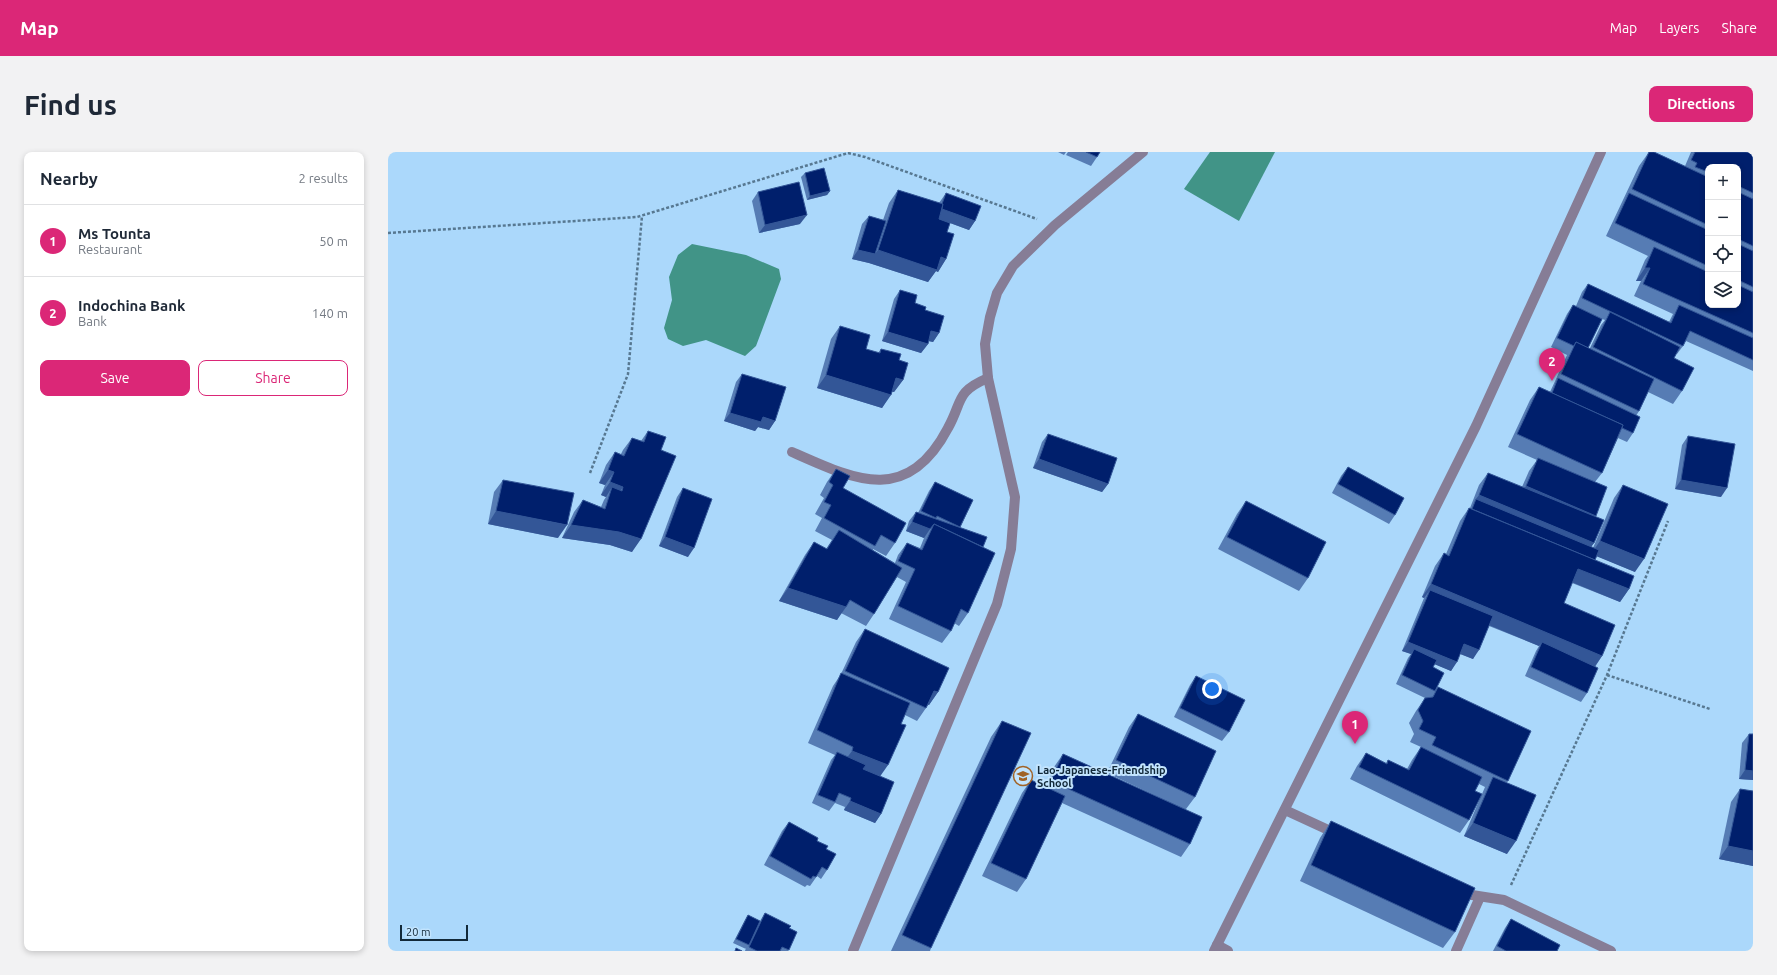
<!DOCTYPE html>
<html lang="en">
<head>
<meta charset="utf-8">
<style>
	body { margin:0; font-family:Ubuntu,sans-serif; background:#f2f2f3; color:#1f2937 }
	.controls { position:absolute; right:12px; top:12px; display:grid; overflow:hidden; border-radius:8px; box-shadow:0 2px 6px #0003 }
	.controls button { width:36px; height:36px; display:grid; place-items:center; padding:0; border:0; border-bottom:1px solid #e0e1e3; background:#fff; color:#1f2937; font:20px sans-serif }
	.scale { position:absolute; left:12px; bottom:10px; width:68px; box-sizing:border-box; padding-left:4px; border:2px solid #122939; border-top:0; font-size:11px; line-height:14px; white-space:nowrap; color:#122939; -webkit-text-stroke:3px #c2e4fe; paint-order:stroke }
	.you { position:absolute; left:824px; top:537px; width:14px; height:14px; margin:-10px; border:3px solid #fff; border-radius:50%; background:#1a73e8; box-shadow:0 0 0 6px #1a73e833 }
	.badge { display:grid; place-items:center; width:26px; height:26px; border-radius:50%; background:#db2777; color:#fff; font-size:13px; font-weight:700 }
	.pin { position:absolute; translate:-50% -33px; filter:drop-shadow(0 1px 2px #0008) }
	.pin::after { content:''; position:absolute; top:21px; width:14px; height:12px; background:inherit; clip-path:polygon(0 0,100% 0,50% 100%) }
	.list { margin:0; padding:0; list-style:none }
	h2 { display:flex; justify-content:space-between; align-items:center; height:52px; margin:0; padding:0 16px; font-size:17px }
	h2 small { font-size:13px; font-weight:400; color:#747a83 }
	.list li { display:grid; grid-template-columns:26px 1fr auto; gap:12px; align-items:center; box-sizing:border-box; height:72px; padding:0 16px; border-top:1px solid #e0e1e3 }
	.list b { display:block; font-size:15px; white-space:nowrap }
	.list p { margin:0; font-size:13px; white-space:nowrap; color:#747a83 }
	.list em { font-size:13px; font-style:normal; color:#747a83 }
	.actions { display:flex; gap:8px; padding:12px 16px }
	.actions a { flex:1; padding:9px 0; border:1px solid #db2777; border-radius:8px; text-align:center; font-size:14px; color:#db2777 }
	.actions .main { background:#db2777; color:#fff }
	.icon { flex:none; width:22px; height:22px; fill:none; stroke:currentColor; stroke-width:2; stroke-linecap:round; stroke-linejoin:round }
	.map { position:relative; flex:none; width:1365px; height:799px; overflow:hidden; border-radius:8px }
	header { display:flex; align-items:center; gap:24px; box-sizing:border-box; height:56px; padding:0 20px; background:#db2777; color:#fff }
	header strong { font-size:19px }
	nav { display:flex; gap:22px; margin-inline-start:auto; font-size:14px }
	.intro { display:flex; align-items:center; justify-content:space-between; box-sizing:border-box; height:96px; padding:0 24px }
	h1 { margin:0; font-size:28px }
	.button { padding:10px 18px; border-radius:8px; background:#db2777; color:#fff; font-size:14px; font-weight:700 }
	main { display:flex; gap:24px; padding:0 24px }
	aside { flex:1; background:#fff; border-radius:8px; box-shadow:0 2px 6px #0003 }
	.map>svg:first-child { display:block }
	.water { fill:#419487 }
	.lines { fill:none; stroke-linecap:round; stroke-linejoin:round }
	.path { stroke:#577891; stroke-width:2.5; stroke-dasharray:3 2; stroke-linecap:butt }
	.minor { stroke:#867d96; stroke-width:10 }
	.wall { fill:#567cb4; fill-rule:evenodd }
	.shaded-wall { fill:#335697 }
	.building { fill:#001f6c; stroke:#335697 }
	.labels { text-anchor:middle; stroke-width:4; stroke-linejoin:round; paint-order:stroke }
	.poi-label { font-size:11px; font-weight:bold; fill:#122939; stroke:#c2e4fe; text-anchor:start }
</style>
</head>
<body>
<header>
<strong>Map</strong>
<nav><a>Map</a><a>Layers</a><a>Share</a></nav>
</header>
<div class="intro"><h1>Find us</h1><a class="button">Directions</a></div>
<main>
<aside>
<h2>Nearby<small>2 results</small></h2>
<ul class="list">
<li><span class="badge">1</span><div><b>Ms Tounta</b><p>Restaurant</p></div><em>50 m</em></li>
<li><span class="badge">2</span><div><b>Indochina Bank</b><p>Bank</p></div><em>140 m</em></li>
</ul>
<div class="actions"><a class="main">Save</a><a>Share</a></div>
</aside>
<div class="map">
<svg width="1365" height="799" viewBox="0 0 1365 799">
	<rect width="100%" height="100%" fill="#abd8fb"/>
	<g class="water">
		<polygon points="822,0 887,0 851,69 796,37"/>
		<polygon points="304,92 358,103 391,117 393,127 377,170 368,194 357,204 318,188 295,194 280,187 276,176 284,148 281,125 290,103"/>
	</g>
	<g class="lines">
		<g class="path">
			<polyline points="0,81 249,65 460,1 477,5 649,67"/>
			<polyline points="202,321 240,222 254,64"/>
			<polyline points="1219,523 1322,557"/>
			<polyline points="1123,733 1219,523 1280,369"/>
		</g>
		<g class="minor">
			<path d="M404,300C467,328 519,354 560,276C575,249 567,240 600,226"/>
			<polyline points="897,658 949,682"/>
			<polyline points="1071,741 1116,748 1223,799"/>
			<polyline points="829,793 840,799"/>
			<polyline points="465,799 609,452 623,397 627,345 600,226 597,192 602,165 609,141 625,114 667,73 755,0"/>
			<polyline points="826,799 1088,274 1213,0"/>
			<polyline points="1068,799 1092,745"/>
		</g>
	</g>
	<g class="wall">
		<polygon points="670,0 678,0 676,3"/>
		<polygon points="680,0 712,0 709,5 703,14 678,3"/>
		<path d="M1261,0H1266L1297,14L1303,0H1365V219L1298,189L1295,194L1289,202H1288L1286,206L1294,239L1285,252L1260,240L1251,259L1248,264L1245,281L1239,290L1230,286L1214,321L1207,330L1208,364L1207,365L1206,391L1203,395L1205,396L1226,346L1235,333L1247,420L1209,404L1207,408L1241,437L1232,450L1184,431L1176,451L1214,504L1207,515L1199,541L1193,550L1137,524L1148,499L1151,494L1101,474L1085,507L1072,502L1063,519L1047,512L1045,515L1047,539L1050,535L1120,629L1118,631L1119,702L1076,684L1093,644L1081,668L1072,681L962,627L969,614L978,601L998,611L1000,608L1019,617L1024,608L1033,595L1022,590L1026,582L1021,571L1028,559L1037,546L1008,532L1020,506L1023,502L1014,499L1036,446L1034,445L1047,414L1056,401L1058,402L1072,369L1081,356H1082L1091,333L1100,321L1134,335L1141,319L1149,308L1120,295L1142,248L1151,235L1162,240L1179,203L1163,195L1179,162L1185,153L1188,154L1194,140L1200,132L1281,170L1285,162L1246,144L1253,129H1248L1257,108L1260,104L1218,84L1251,14ZM1320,15H1350V153H1320ZM1214,167L1217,168L1213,173L1202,196H1200ZM1091,632L1097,635L1094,642L1087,639Z"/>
		<polygon points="417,21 442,39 439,43 419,48 413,25"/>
		<polygon points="510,38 551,51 558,41 587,69 581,78 562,71 559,80 558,107 550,120 548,119 540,130 481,111 464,107 474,72 481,64 495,68 501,51"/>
		<polygon points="370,40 412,72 371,81 364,49"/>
		<polygon points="512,138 527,151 537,158 551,181 545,190 540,189 540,192 533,201 494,189 506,147"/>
		<polygon points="452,174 478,197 490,201 493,197 511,208 515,228 506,240 504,240 494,256 429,236 443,187"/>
		<polygon points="354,222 387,269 381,278 370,275 367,279 336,269 348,230"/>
		<polygon points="260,279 273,298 244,400 222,393 174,386 186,360 195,348 213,355 216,348 218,345 213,343 217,333 211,331 218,313 227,300 233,302 235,298 244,286 253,289"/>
		<polygon points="660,282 720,332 714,340 645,316 654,290"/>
		<polygon points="1300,284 1333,345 1287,337 1294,293"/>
		<polygon points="960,315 1007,363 1001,372 944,341 953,324"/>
		<polygon points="448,317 455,336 507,391 498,404 485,397 485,398 507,411 510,403 519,391 532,396 536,386 518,379 521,369 528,360 530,361 541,339 547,330 585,348 572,376 595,395 580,461 571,474 566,471 563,479 554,491 501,467 518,430 509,425 486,462 478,474 453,461 449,468 391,449 417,403 426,390 438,397 444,388 427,379 434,366 427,362 436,346 432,343 439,330"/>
		<polygon points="115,328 170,386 100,372 106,340"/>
		<polygon points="295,336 300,405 271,394 289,345"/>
		<polygon points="858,349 920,426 911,439 830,397 849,362"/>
		<polygon points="477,477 550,540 541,553 540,553 538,556 529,569 517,563 492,624 493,662 487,671 456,658 457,655 447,651 441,659 424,651 443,608 447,603 420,591 445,534 453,522 468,490"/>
		<polygon points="808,524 841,580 834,589 786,565 802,533"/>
		<polygon points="750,562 807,645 798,657 802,692 793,705 674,651 638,727 629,740 594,724 634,641 643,628 658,635 666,615 675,602 779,649 719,621 741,575"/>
		<polygon points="614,569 543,796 542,799 503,799 603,585"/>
		<polygon points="1361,582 1365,628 1351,627 1354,591"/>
		<polygon points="1352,637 1365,639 1365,714 1331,707 1343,650"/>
		<polygon points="943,669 1067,780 1055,796 912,729 932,686"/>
		<polygon points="401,670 429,689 438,697 439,718 433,727 429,724 422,734 419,733 417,735 376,713 394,679"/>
		<polygon points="377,761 401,776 409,780 400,799 357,799 358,796 358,797 345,791 357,768 360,763 372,769"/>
		<polygon points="1123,767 1169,799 1105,799 1117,776"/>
	</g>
	<g class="shaded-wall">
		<polygon points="442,39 439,43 419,48 422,44"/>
		<polygon points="553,56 587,69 581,78 546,65"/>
		<polygon points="419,63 412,72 371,81 377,73"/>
		<polygon points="470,98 487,102 490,98 553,105 558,107 550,120 548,119 540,130 481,111 464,107"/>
		<polygon points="1257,116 1262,116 1253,129 1248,129"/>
		<polygon points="543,179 551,181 545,190 537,188"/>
		<polygon points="500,180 540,192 533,201 494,189"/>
		<polygon points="438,223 503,243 494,256 429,236"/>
		<polygon points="508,226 515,228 506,240 499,238"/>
		<polygon points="342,261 375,265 387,269 381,278 370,275 367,279 336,269"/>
		<polygon points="651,307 720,332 714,340 645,316"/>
		<polygon points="220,318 226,320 217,333 211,331"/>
		<polygon points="1293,328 1339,336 1333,345 1287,337"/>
		<polygon points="222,330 235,335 226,348 224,335 218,345 213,343"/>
		<polygon points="1138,334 1208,364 1199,376 1129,347"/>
		<polygon points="1091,343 1206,391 1197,403 1088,347"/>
		<polygon points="108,359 179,373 170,386 100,372"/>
		<polygon points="524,370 542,377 536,386 518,379"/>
		<polygon points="1076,370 1241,437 1232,450 1181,429"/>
		<polygon points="183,373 231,380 253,387 244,400 222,393 174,386"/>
		<polygon points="277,385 306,396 300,405 271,394"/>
		<polygon points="1212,389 1256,407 1247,420 1203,402"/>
		<polygon points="1043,432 1214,504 1205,517 1154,490 1151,494 1038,447 1042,438 1036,446 1034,445"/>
		<polygon points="400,436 458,455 449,468 391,449"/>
		<polygon points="1020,490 1069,510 1063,519 1024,503 1026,497 1023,502 1014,499"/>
		<polygon points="1076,492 1091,498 1085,507 1070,501"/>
		<polygon points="546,539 550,540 541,553 537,552"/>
		<polygon points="464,599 500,613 491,626 455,611"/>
		<polygon points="1357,618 1365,619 1365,628 1351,627"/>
		<polygon points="462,649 493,662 487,671 456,658"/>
		<polygon points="1085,671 1128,689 1119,702 1076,684"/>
		<polygon points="1340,694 1365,699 1365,714 1331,707"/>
	</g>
	<g class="building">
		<polygon points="698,0 712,0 709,5"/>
		<polygon points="1261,0 1266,0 1320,25 1320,73 1244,37"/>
		<polygon points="1307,0 1365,0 1365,41 1350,34 1350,15 1320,15 1320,20 1307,15 1309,11 1303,8"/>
		<polygon points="436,16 442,39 422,44 417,21"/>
		<polygon points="411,30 419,63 377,73 370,40"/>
		<polygon points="510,38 555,52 551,67 562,71 559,80 566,82 558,107 553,105 549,118 490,98"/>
		<polygon points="1350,40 1365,47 1365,94 1350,87"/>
		<polygon points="558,41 593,54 587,69 554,57 555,52 554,52"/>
		<polygon points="1241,41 1320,78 1320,114 1227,71"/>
		<polygon points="481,64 498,69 487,102 470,98"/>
		<polygon points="1350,92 1365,99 1365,135 1350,128"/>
		<polygon points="1266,95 1320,120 1320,153 1350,153 1350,133 1365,140 1365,181 1255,132 1262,116 1257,116"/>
		<polygon points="1200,132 1283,171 1291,153 1365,186 1365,208 1302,179 1295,194 1194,146"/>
		<polygon points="512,138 529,143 527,151 538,155 537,158 556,164 551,181 543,179 540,192 500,180"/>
		<polygon points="1185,153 1214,167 1200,196 1188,190 1186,194 1169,186"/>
		<polygon points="1222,160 1292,195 1286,206 1306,216 1294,239 1205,195"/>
		<polygon points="452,174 482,183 478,197 492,201 493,197 513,202 511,208 520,211 515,228 508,226 503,243 438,223"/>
		<polygon points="1188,190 1266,227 1251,259 1173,222"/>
		<polygon points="354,222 398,235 387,269 375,265 373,270 342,261"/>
		<polygon points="1170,226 1252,265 1245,281 1234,276 1235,273 1164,241"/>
		<polygon points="1151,235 1235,273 1214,321 1129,282"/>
		<polygon points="260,279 278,285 273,298 288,304 253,387 231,380 183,373 195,348 217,357 224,335 234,339 235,335 222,330 226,320 220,318 227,300 236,304 244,286 256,290"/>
		<polygon points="660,282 729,306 720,332 651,307"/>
		<polygon points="1300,284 1347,292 1339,336 1293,328"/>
		<polygon points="1150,306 1219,335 1208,364 1138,334"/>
		<polygon points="960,315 1016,346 1007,363 950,332"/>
		<polygon points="448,317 462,324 455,336 518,371 507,391 493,383 487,394 436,366 443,353 436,350 445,333 441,330"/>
		<polygon points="1100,321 1216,368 1206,391 1091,343"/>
		<polygon points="115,328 186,341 179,373 108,359"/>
		<polygon points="547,330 585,348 572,375 549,364 548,366 533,359"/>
		<polygon points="1235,333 1280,352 1256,407 1212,389"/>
		<polygon points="295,336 324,347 306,396 277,385"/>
		<polygon points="1088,347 1211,398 1207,408 1084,357"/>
		<polygon points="858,349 938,390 920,426 839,385"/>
		<polygon points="1081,356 1246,424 1241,437 1190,417 1176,451 1227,473 1214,504 1043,432 1056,401 1061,404"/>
		<polygon points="528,360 599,385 595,395 546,372 542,377 524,370"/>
		<polygon points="546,372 607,401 580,461 573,457 563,479 510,454 527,417 510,409 519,391 534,398"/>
		<polygon points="451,378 514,416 486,462 462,448 458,455 400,436 426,390 439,397"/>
		<polygon points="1042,438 1105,464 1091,498 1076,492 1069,510 1020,490"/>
		<polygon points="477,477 561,516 550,540 546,539 538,556 457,519"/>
		<polygon points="1154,490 1210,516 1199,541 1143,515"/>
		<polygon points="1026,497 1049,508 1045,515 1056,521 1047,539 1014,523"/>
		<polygon points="453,521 522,551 513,572 518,573 500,613 464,599 465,595 429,578"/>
		<polygon points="808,524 857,548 841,580 792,556"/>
		<polygon points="1050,535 1143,579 1120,629 1044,593 1048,585 1031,577 1035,569 1030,558 1037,546 1045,545"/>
		<polygon points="750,562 828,599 807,645 728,608"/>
		<polygon points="614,569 643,581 543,796 514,783"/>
		<polygon points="1361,582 1365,582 1365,619 1357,618"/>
		<polygon points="1033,595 1094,625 1087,639 1094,642 1081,668 971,615 978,601 999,612 1000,608 1021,618"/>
		<polygon points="449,600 478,613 475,617 506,630 493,662 462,649 463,646 451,641 447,650 430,643"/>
		<polygon points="675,602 814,665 802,692 663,629"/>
		<polygon points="1105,625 1148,643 1128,689 1085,671"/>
		<polygon points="643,628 677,644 638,727 603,711"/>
		<polygon points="1352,637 1365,639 1365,699 1340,694"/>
		<polygon points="943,669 1087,736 1067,780 923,713"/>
		<polygon points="401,670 430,686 429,689 440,694 438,697 448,702 439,718 434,715 428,725 425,724 423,727 382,704"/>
		<polygon points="377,761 403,774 401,776 409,780 401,798 394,795 392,799 369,799 361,795"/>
		<polygon points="360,763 372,769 361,793 348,787"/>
		<polygon points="1123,767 1172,793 1169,799 1118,799 1109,794"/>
		<polygon points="348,796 354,799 347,799"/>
	</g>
	<defs>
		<symbol id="school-ring" viewBox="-11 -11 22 22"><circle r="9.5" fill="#c2e4fe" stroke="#a06327" stroke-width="1.5"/><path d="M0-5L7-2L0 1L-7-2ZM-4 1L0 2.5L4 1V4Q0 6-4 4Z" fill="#a06327"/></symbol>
	</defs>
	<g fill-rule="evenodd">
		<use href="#school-ring" x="624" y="613" width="22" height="22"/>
	</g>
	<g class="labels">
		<g class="poi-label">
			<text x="649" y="622">Lao-Japanese-Friendship<tspan x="649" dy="13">School</tspan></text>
		</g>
	</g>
</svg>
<div class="controls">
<button>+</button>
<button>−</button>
<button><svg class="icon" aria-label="locate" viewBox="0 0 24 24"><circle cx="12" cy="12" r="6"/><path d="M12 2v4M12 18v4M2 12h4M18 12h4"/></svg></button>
<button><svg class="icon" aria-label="layers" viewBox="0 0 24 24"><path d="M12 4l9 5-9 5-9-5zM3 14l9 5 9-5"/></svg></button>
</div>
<div class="scale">20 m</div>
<div class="you"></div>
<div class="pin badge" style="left:967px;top:592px">1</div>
<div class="pin badge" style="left:1164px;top:229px">2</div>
</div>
</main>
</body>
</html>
